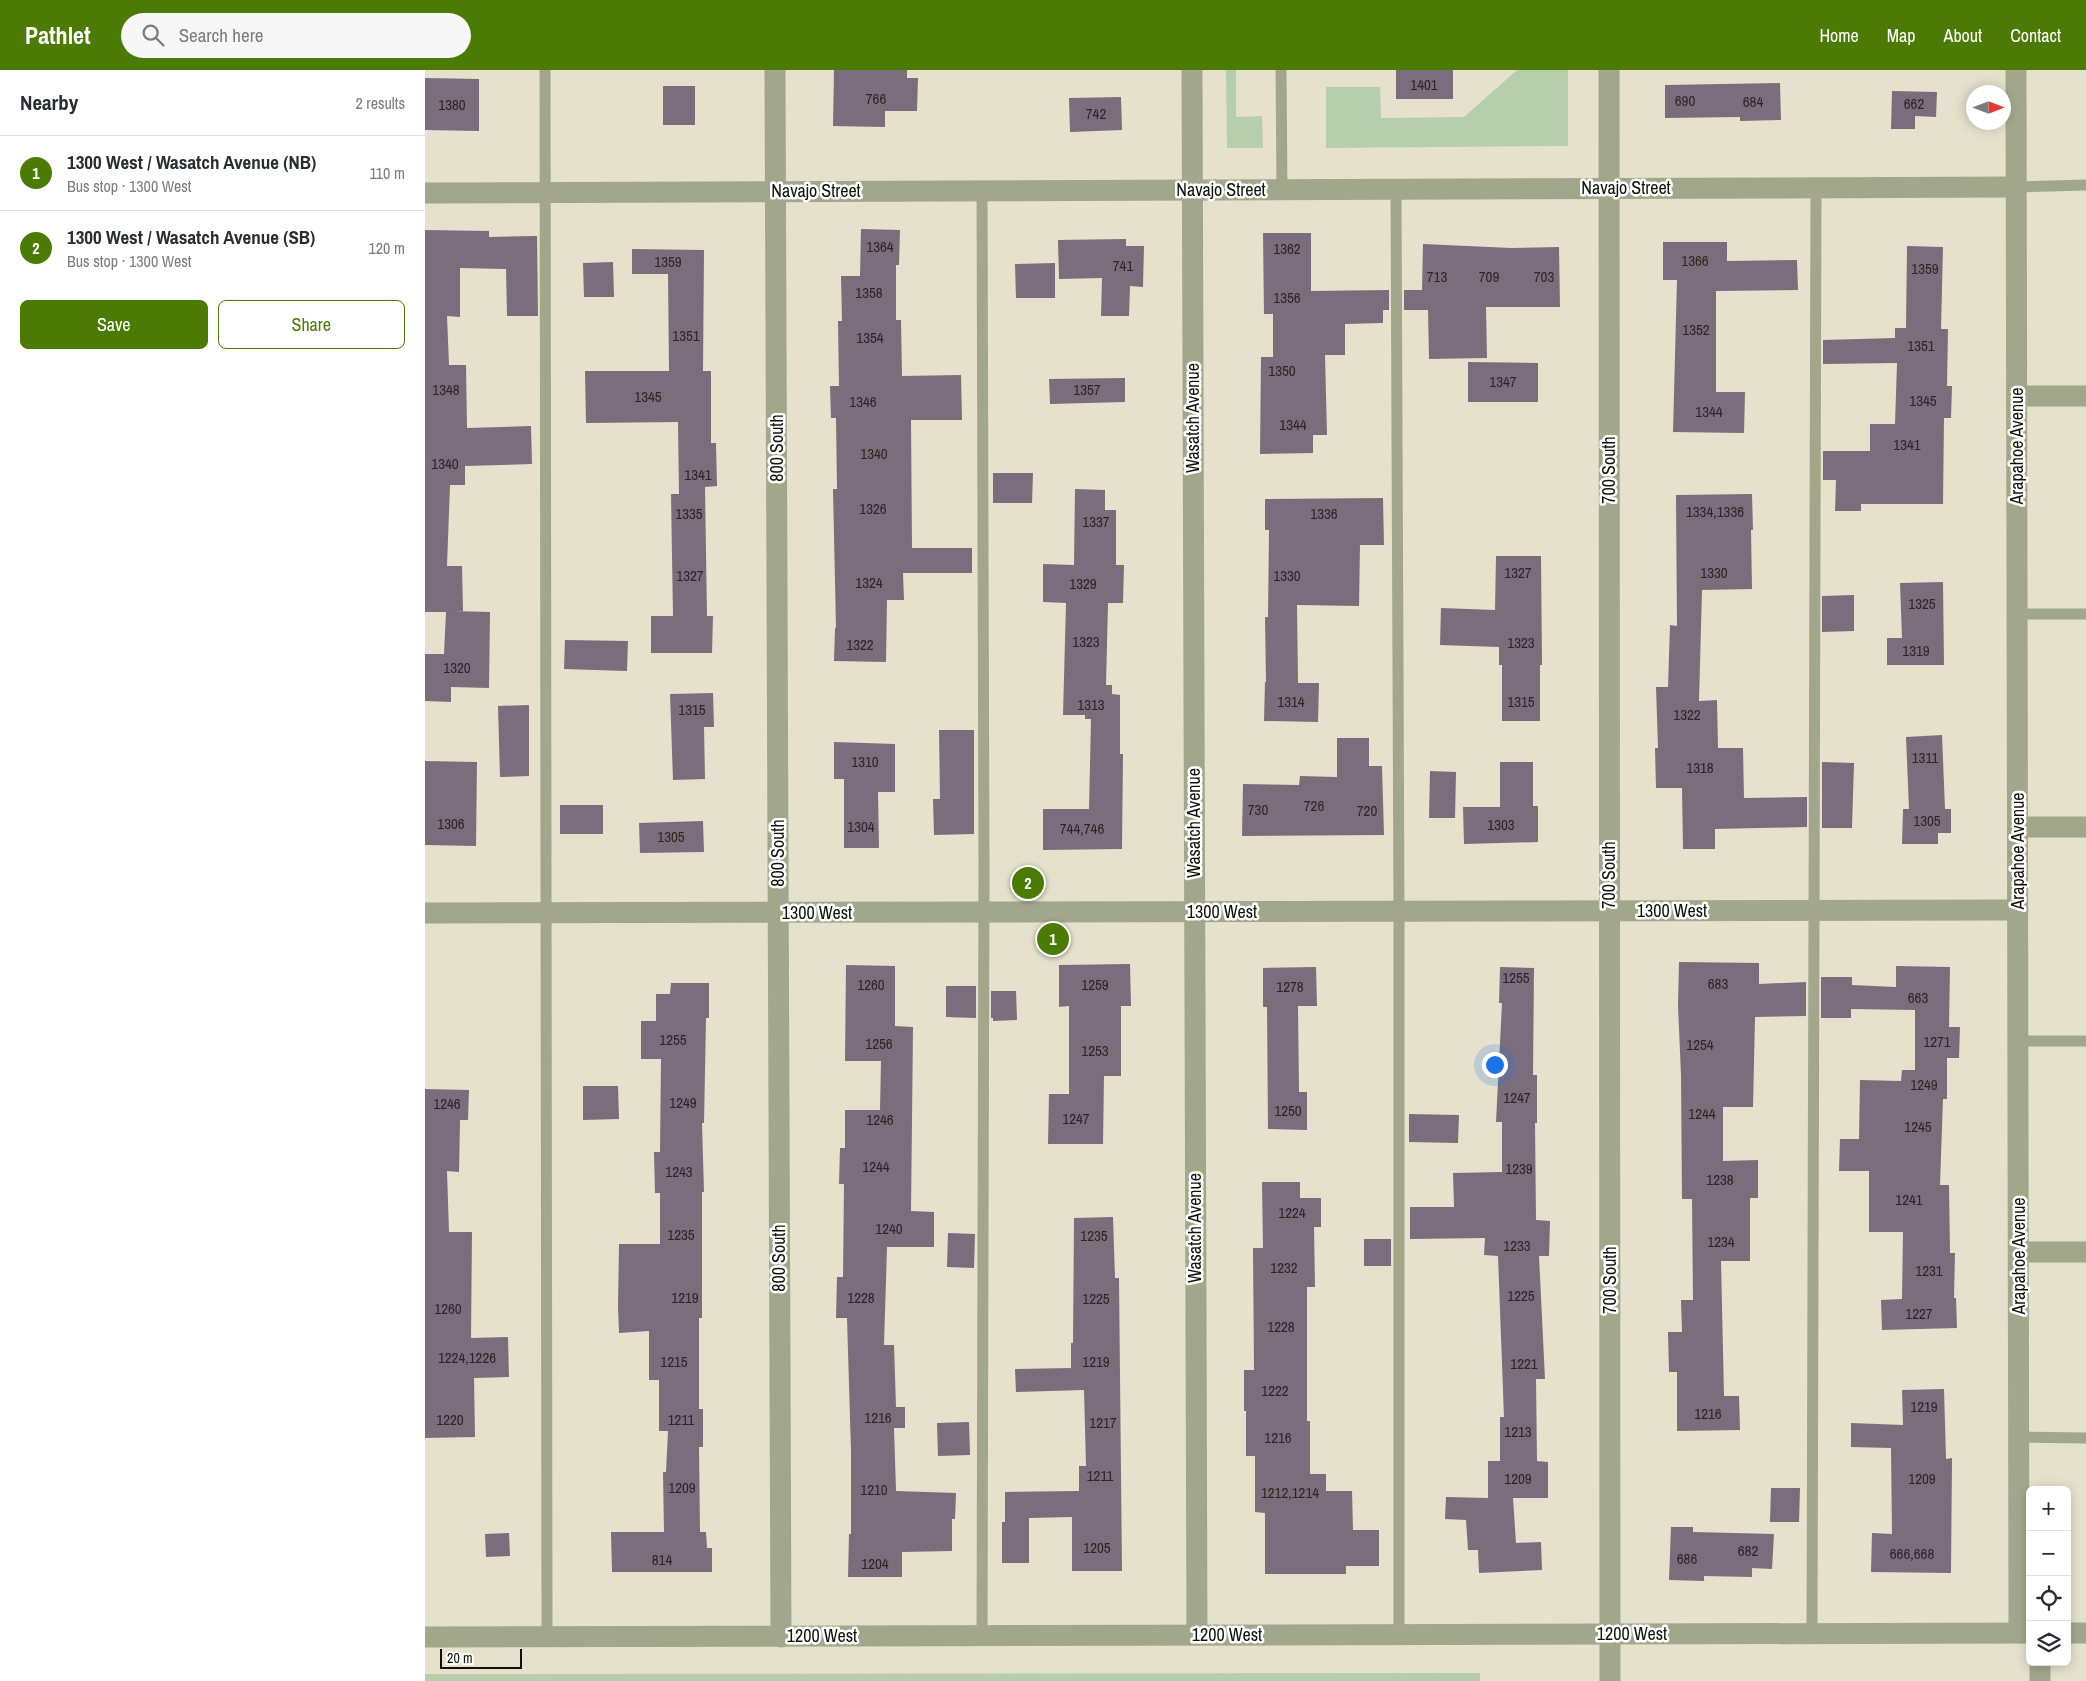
<!DOCTYPE html>
<html lang="en">
<head>
<meta charset="utf-8">
<style>
	body { margin:0; font-family:"Archivo Narrow",sans-serif; background:#f7f7f7; color:#2b2b33 }
	.controls { position:absolute; right:15px; bottom:15px; display:grid; overflow:hidden; border-radius:8px; box-shadow:0 2px 12px #0003 }
	.controls button { width:45px; height:45px; display:grid; place-items:center; padding:0; border:0; border-bottom:1px solid #e1e1e2; background:#fff; color:#2b2b33; font:25px sans-serif }
	.compass { position:absolute; left:1541px; top:15px; width:45px; height:45px; border-radius:50%; background:#fff; box-shadow:0 2px 12px #0003; rotate:90deg }
	.scale { position:absolute; left:15px; bottom:12px; width:82px; box-sizing:border-box; padding-left:5px; border:2px solid #111009; border-top:0; font-size:14px; line-height:18px; white-space:nowrap; color:#111009; -webkit-text-stroke:4px #fff; paint-order:stroke }
	.you { position:absolute; left:1069px; top:994px; width:18px; height:18px; margin:-12px; border:4px solid #fff; border-radius:50%; background:#1a73e8; box-shadow:0 0 0 8px #1a73e833 }
	.badge { display:grid; place-items:center; width:32px; height:32px; border-radius:50%; background:#4b7b04; color:#fff; font-size:16px; font-weight:700 }
	.pin { position:absolute; translate:-50% -50%; border:2px solid #fff; box-shadow:0 1px 5px #0006 }
	.list { margin:0; padding:0; list-style:none }
	h2 { display:flex; justify-content:space-between; align-items:center; height:65px; margin:0; padding:0 20px; font-size:21px }
	h2 small { font-size:16px; font-weight:400; color:#7c7c81 }
	.list li { display:grid; grid-template-columns:32px 1fr auto; gap:15px; align-items:center; box-sizing:border-box; height:75px; padding:0 20px; border-top:1px solid #e1e1e2 }
	.list b { display:block; font-size:19px; white-space:nowrap }
	.list p { margin:0; font-size:16px; white-space:nowrap; color:#7c7c81 }
	.list em { font-size:16px; font-style:normal; color:#7c7c81 }
	.actions { display:flex; gap:10px; padding:15px 20px }
	.actions a { flex:1; padding:11px 0; border:1px solid #4b7b04; border-radius:8px; text-align:center; font-size:18px; color:#4b7b04 }
	.actions .main { background:#4b7b04; color:#fff }
	.icon { flex:none; width:28px; height:28px; fill:none; stroke:currentColor; stroke-width:2; stroke-linecap:round; stroke-linejoin:round }
	.map { position:relative; flex:none; width:1661px; height:1611px; overflow:hidden }
	header { display:flex; align-items:center; gap:30px; box-sizing:border-box; height:70px; padding:0 25px; background:#4b7b04; color:#fff }
	header strong { font-size:24px }
	nav { display:flex; gap:28px; margin-inline-start:auto; font-size:18px }
	.search { width:350px; height:45px; background:#f7f7f7; display:flex; align-items:center; gap:12px; box-sizing:border-box; padding:0 18px; border-radius:28px; color:#7c7c81; font-size:19px }
	main { display:flex }
	aside { flex:1; background:#fff }
	.map>svg:first-child { display:block }
	.green { fill:#b6ceab }
	.building { fill:#7b6d7c }
	.lines { fill:none; stroke-linecap:round; stroke-linejoin:round }
	.lane { stroke:#a2a78c; stroke-width:11 }
	.street { stroke:#a2a78c; stroke-width:21 }
	.labels { text-anchor:middle; stroke-width:5; stroke-linejoin:round; paint-order:stroke }
	.number-label { font-size:15px; fill:#2c2726 }
	.street-label { font-size:18px; fill:#111009; stroke:#fff }
</style>
</head>
<body>
<header>
<strong>Pathlet</strong>
<div class="search"><svg class="icon" aria-label="search" viewBox="0 0 24 24"><circle cx="10" cy="10" r="6"/><path d="M15 15l6 6"/></svg>Search here</div>
<nav><a>Home</a><a>Map</a><a>About</a><a>Contact</a></nav>
</header>
<main>
<aside>
<h2>Nearby<small>2 results</small></h2>
<ul class="list">
<li><span class="badge">1</span><div><b>1300 West / Wasatch Avenue (NB)</b><p>Bus stop · 1300 West</p></div><em>110 m</em></li>
<li><span class="badge">2</span><div><b>1300 West / Wasatch Avenue (SB)</b><p>Bus stop · 1300 West</p></div><em>120 m</em></li>
</ul>
<div class="actions"><a class="main">Save</a><a>Share</a></div>
</aside>
<div class="map">
<svg width="1661" height="1611" viewBox="0 0 1661 1611">
	<rect width="100%" height="100%" fill="#e5e1cd"/>
	<g class="green">
		<polygon points="801,0 811,0 811,47 837,46 838,78 802,78"/>
		<polygon points="1092,0 1143,0 1143,76 901,78 901,17 955,17 956,48 1039,47"/>
		<polygon points="1055,1603 1055,1611 0,1611 0,1604"/>
	</g>
	<g class="building">
		<polygon points="409,0 482,0 482,8 493,8 492,41 460,41 460,57 408,56"/>
		<rect x="971" y="0" width="57" height="29"/>
		<polygon points="0,8 54,9 54,61 0,60"/>
		<polygon points="1355,13 1356,50 1315,51 1315,47 1240,48 1240,15"/>
		<rect x="238" y="16" width="32" height="39"/>
		<polygon points="1467,21 1512,22 1511,47 1490,46 1490,59 1466,59"/>
		<polygon points="696,27 697,60 645,62 644,28"/>
		<polygon points="436,159 475,160 474,195 471,195 471,250 476,250 477,306 536,305 537,350 486,350 487,478 547,478 547,503 478,503 479,530 462,530 461,592 409,591 410,558 411,558 408,419 412,419 411,348 406,348 405,316 414,316 413,251 417,251 416,206 435,206"/>
		<polygon points="0,160 64,161 64,167 112,166 113,246 82,246 81,199 35,198 35,247 22,246 24,295 41,295 42,358 106,356 107,394 40,396 40,415 25,415 22,496 37,496 38,541 28,541 65,542 64,618 26,617 26,632 0,631 0,584 19,584 21,542 0,542"/>
		<polygon points="838,163 886,163 886,221 964,220 964,240 958,240 958,253 920,254 920,285 900,285 902,365 888,365 888,383 835,384 836,287 848,287 848,244 839,244"/>
		<polygon points="701,169 701,176 719,176 718,217 705,216 704,246 676,246 677,208 634,209 633,170"/>
		<polygon points="1238,172 1302,172 1302,191 1372,190 1373,220 1291,221 1291,322 1320,322 1319,363 1248,362 1252,210 1238,210"/>
		<polygon points="998,174 1086,178 1134,177 1135,237 1061,237 1062,288 1004,289 1003,240 979,240 979,220 997,220"/>
		<polygon points="1482,176 1518,177 1516,259 1523,259 1522,316 1527,316 1526,348 1519,348 1518,434 1436,434 1436,441 1410,441 1411,410 1398,410 1398,381 1445,381 1445,354 1470,354 1472,293 1398,294 1398,270 1470,268 1470,258 1481,258"/>
		<polygon points="207,179 279,180 278,301 286,301 286,373 291,373 292,416 280,417 282,546 288,546 287,583 226,583 226,546 248,546 246,424 254,424 253,352 161,353 160,301 244,301 243,204 207,204"/>
		<polygon points="188,192 189,227 159,227 158,193"/>
		<polygon points="630,193 630,228 591,228 590,194"/>
		<polygon points="1043,292 1113,293 1113,332 1043,332"/>
		<polygon points="700,308 700,332 625,334 624,309"/>
		<polygon points="568,403 608,403 607,433 568,433"/>
		<polygon points="650,419 680,420 680,440 691,440 691,495 699,495 698,533 683,533 681,615 687,615 687,624 695,625 695,684 698,684 697,779 618,780 618,739 664,739 666,649 660,649 660,645 638,645 641,533 618,532 618,494 649,495"/>
		<polygon points="1327,424 1328,460 1326,460 1327,519 1277,520 1274,631 1292,630 1293,678 1318,678 1319,728 1382,727 1382,757 1290,759 1290,779 1258,779 1257,718 1231,718 1230,678 1233,678 1231,617 1243,617 1245,555 1252,556 1251,425"/>
		<polygon points="958,428 959,475 935,475 934,536 872,535 873,613 894,613 893,652 839,651 840,612 841,612 840,547 843,547 844,460 840,460 840,429"/>
		<polygon points="1071,486 1116,486 1117,595 1115,595 1115,651 1077,651 1077,595 1074,595 1074,577 1015,575 1016,538 1070,540"/>
		<polygon points="1518,512 1519,595 1462,595 1462,568 1477,568 1475,513"/>
		<polygon points="1429,525 1429,561 1397,562 1397,526"/>
		<polygon points="140,570 203,571 202,601 139,599"/>
		<polygon points="288,623 289,657 279,657 280,709 248,710 245,624"/>
		<polygon points="104,635 104,706 75,707 73,636"/>
		<polygon points="514,660 549,660 549,764 509,765 508,729 515,729"/>
		<polygon points="1517,665 1520,739 1526,739 1526,763 1513,763 1513,774 1477,774 1478,739 1484,739 1481,667"/>
		<polygon points="912,668 944,668 944,696 957,696 959,765 817,766 818,714 874,715 875,706 912,707"/>
		<polygon points="409,672 470,674 470,722 453,722 454,778 419,778 419,709 409,709"/>
		<polygon points="0,691 52,692 51,776 0,775"/>
		<polygon points="1075,692 1108,692 1108,736 1113,736 1113,772 1039,774 1038,737 1075,737"/>
		<polygon points="1397,692 1429,693 1427,758 1397,758"/>
		<polygon points="1005,701 1031,702 1030,748 1004,748"/>
		<rect x="135" y="735" width="43" height="29"/>
		<polygon points="278,751 279,782 215,783 214,753"/>
		<polygon points="1254,892 1334,893 1334,914 1381,912 1381,946 1330,947 1328,1037 1298,1037 1298,1091 1333,1090 1333,1128 1325,1128 1325,1191 1296,1191 1299,1326 1314,1326 1315,1360 1252,1361 1252,1302 1244,1302 1243,1262 1257,1262 1256,1230 1268,1230 1267,1129 1257,1129 1256,1005 1253,935"/>
		<polygon points="705,894 706,936 696,936 696,1006 679,1006 678,1074 623,1074 624,1024 644,1024 644,936 634,937 634,895"/>
		<polygon points="421,895 470,896 470,956 488,957 486,1141 509,1142 509,1177 462,1177 459,1275 469,1275 471,1337 480,1337 480,1358 469,1358 471,1421 531,1423 530,1449 527,1449 527,1481 477,1482 477,1507 423,1507 424,1464 426,1464 426,1381 422,1248 411,1248 412,1207 418,1207 419,1114 414,1114 415,1078 420,1078 420,1040 455,1040 456,991 420,991"/>
		<polygon points="1471,896 1525,897 1524,957 1535,957 1534,988 1522,988 1522,1029 1518,1029 1515,1115 1524,1115 1525,1183 1530,1183 1529,1228 1531,1228 1532,1258 1457,1260 1456,1230 1477,1229 1478,1162 1444,1162 1444,1101 1414,1101 1415,1069 1434,1069 1435,1010 1476,1011 1477,1000 1490,1000 1490,940 1426,939 1426,948 1396,948 1396,907 1427,907 1427,915 1471,917"/>
		<polygon points="891,897 892,936 873,936 874,1022 882,1022 882,1060 843,1059 842,937 838,937 838,898"/>
		<polygon points="1075,897 1109,898 1108,1005 1112,1005 1112,1053 1110,1053 1111,1150 1125,1151 1124,1186 1114,1186 1120,1309 1111,1309 1112,1391 1123,1392 1123,1428 1088,1428 1091,1473 1116,1472 1117,1500 1054,1503 1053,1480 1043,1480 1041,1450 1020,1449 1021,1427 1063,1428 1063,1391 1075,1391 1075,1347 1079,1347 1073,1186 1059,1185 1060,1168 985,1169 985,1137 1029,1137 1028,1103 1077,1102 1077,1052 1071,1052 1077,933 1074,933"/>
		<polygon points="246,913 284,913 284,948 281,948 279,1053 277,1053 279,1122 277,1122 277,1248 274,1248 274,1339 278,1339 278,1377 274,1377 275,1462 281,1462 282,1478 287,1478 287,1502 187,1502 186,1462 239,1462 238,1402 241,1402 243,1361 234,1361 234,1310 224,1310 224,1261 194,1263 193,1237 194,1174 235,1174 235,1123 230,1123 229,1082 235,1082 236,989 216,989 216,951 231,951 231,924 245,924"/>
		<polygon points="521,916 551,916 551,948 521,947"/>
		<polygon points="566,921 591,921 592,950 568,951 568,948 566,948"/>
		<polygon points="158,1016 193,1016 194,1049 158,1050"/>
		<polygon points="0,1019 44,1020 43,1050 35,1050 34,1102 22,1101 24,1162 47,1162 46,1268 83,1267 84,1307 49,1308 50,1367 0,1368"/>
		<polygon points="984,1044 1034,1045 1033,1073 984,1072"/>
		<polygon points="837,1112 875,1112 875,1128 896,1128 896,1157 889,1157 890,1217 882,1217 882,1351 885,1351 885,1404 901,1404 901,1421 927,1421 928,1460 954,1460 954,1496 921,1496 921,1504 840,1504 840,1443 830,1442 830,1386 821,1386 821,1341 819,1341 819,1300 829,1300 828,1178 838,1178"/>
		<polygon points="688,1147 690,1208 694,1208 697,1501 647,1501 647,1447 604,1448 604,1493 577,1493 577,1452 580,1452 580,1422 654,1421 654,1396 661,1396 659,1320 591,1322 590,1299 646,1298 646,1273 648,1273 649,1148"/>
		<polygon points="523,1163 550,1164 549,1198 522,1197"/>
		<rect x="939" y="1169" width="27" height="27"/>
		<polygon points="1519,1319 1521,1389 1527,1388 1526,1503 1446,1502 1447,1463 1467,1464 1466,1378 1426,1377 1426,1353 1478,1355 1477,1320"/>
		<polygon points="544,1352 545,1385 513,1386 512,1353"/>
		<polygon points="1346,1418 1375,1418 1374,1452 1345,1452"/>
		<polygon points="1246,1457 1268,1457 1268,1462 1349,1464 1347,1499 1327,1498 1327,1507 1279,1506 1279,1511 1244,1510"/>
		<polygon points="84,1463 85,1486 61,1487 60,1464"/>
	</g>
	<g class="lines">
		<g class="lane">
			<polyline points="120,0 122,1567"/>
			<polyline points="856,0 857,119"/>
			<polyline points="1591,117 1661,115"/>
			<polyline points="971,119 974,842 974,1564"/>
			<polyline points="557,120 559,801 557,1566"/>
			<polyline points="1593,544 1661,544"/>
			<polyline points="1594,971 1661,971"/>
			<polyline points="1594,1367 1661,1368"/>
			<polyline points="1387,1563 1391,117"/>
		</g>
		<g class="street">
			<polyline points="350,0 356,1567"/>
			<polyline points="767,0 772,1565"/>
			<polyline points="1184,0 1185,1611"/>
			<polyline points="1591,0 1594,1563"/>
			<polyline points="0,123 1591,117"/>
			<polyline points="1592,326 1661,326"/>
			<polyline points="1593,757 1661,757"/>
			<polyline points="0,843 1593,840"/>
			<polyline points="1594,1182 1661,1182"/>
			<polyline points="1642,1563 1661,1563"/>
			<polyline points="0,1567 1605,1563"/>
			<polyline points="1615,1592 1615,1611"/>
		</g>
	</g>
	<g class="labels">
		<g class="number-label">
			<text x="999" y="20">1401</text>
			<text x="451" y="34">766</text>
			<text x="1260" y="36">690</text>
			<text x="1328" y="37">684</text>
			<text x="1489" y="39">662</text>
			<text x="27" y="40">1380</text>
			<text x="671" y="49">742</text>
			<text x="455" y="182">1364</text>
			<text x="862" y="184">1362</text>
			<text x="1270" y="196">1366</text>
			<text x="243" y="197">1359</text>
			<text x="698" y="201">741</text>
			<text x="1500" y="204">1359</text>
			<text x="1012" y="212">713</text>
			<text x="1064" y="212">709</text>
			<text x="1119" y="212">703</text>
			<text x="444" y="228">1358</text>
			<text x="862" y="233">1356</text>
			<text x="1271" y="265">1352</text>
			<text x="261" y="271">1351</text>
			<text x="445" y="273">1354</text>
			<text x="1496" y="281">1351</text>
			<text x="857" y="306">1350</text>
			<text x="1078" y="317">1347</text>
			<text x="21" y="325">1348</text>
			<text x="662" y="325">1357</text>
			<text x="223" y="332">1345</text>
			<text x="1498" y="336">1345</text>
			<text x="438" y="337">1346</text>
			<text x="1284" y="347">1344</text>
			<text x="868" y="360">1344</text>
			<text x="1482" y="380">1341</text>
			<text x="449" y="389">1340</text>
			<text x="20" y="399">1340</text>
			<text x="273" y="410">1341</text>
			<text x="448" y="444">1326</text>
			<text x="1290" y="447">1334,1336</text>
			<text x="264" y="449">1335</text>
			<text x="899" y="449">1336</text>
			<text x="671" y="457">1337</text>
			<text x="1093" y="508">1327</text>
			<text x="1289" y="508">1330</text>
			<text x="265" y="511">1327</text>
			<text x="862" y="511">1330</text>
			<text x="444" y="518">1324</text>
			<text x="658" y="519">1329</text>
			<text x="1497" y="539">1325</text>
			<text x="661" y="577">1323</text>
			<text x="1096" y="578">1323</text>
			<text x="435" y="580">1322</text>
			<text x="1491" y="586">1319</text>
			<text x="32" y="603">1320</text>
			<text x="866" y="637">1314</text>
			<text x="1096" y="637">1315</text>
			<text x="666" y="640">1313</text>
			<text x="267" y="645">1315</text>
			<text x="1262" y="650">1322</text>
			<text x="1500" y="693">1311</text>
			<text x="440" y="697">1310</text>
			<text x="1275" y="703">1318</text>
			<text x="889" y="741">726</text>
			<text x="833" y="745">730</text>
			<text x="942" y="746">720</text>
			<text x="1502" y="756">1305</text>
			<text x="26" y="759">1306</text>
			<text x="1076" y="760">1303</text>
			<text x="436" y="762">1304</text>
			<text x="657" y="764">744,746</text>
			<text x="246" y="772">1305</text>
			<text x="1091" y="913">1255</text>
			<text x="1293" y="919">683</text>
			<text x="446" y="920">1260</text>
			<text x="670" y="920">1259</text>
			<text x="865" y="922">1278</text>
			<text x="1493" y="933">663</text>
			<text x="248" y="975">1255</text>
			<text x="1512" y="977">1271</text>
			<text x="454" y="979">1256</text>
			<text x="1275" y="980">1254</text>
			<text x="670" y="986">1253</text>
			<text x="1499" y="1020">1249</text>
			<text x="1092" y="1033">1247</text>
			<text x="258" y="1038">1249</text>
			<text x="22" y="1039">1246</text>
			<text x="863" y="1046">1250</text>
			<text x="1277" y="1049">1244</text>
			<text x="651" y="1054">1247</text>
			<text x="455" y="1055">1246</text>
			<text x="1493" y="1062">1245</text>
			<text x="451" y="1102">1244</text>
			<text x="1094" y="1104">1239</text>
			<text x="254" y="1107">1243</text>
			<text x="1295" y="1115">1238</text>
			<text x="1484" y="1135">1241</text>
			<text x="867" y="1148">1224</text>
			<text x="464" y="1164">1240</text>
			<text x="256" y="1170">1235</text>
			<text x="669" y="1171">1235</text>
			<text x="1296" y="1177">1234</text>
			<text x="1092" y="1181">1233</text>
			<text x="859" y="1203">1232</text>
			<text x="1504" y="1206">1231</text>
			<text x="1096" y="1231">1225</text>
			<text x="260" y="1233">1219</text>
			<text x="436" y="1233">1228</text>
			<text x="671" y="1234">1225</text>
			<text x="23" y="1244">1260</text>
			<text x="1494" y="1249">1227</text>
			<text x="856" y="1262">1228</text>
			<text x="42" y="1293">1224,1226</text>
			<text x="249" y="1297">1215</text>
			<text x="671" y="1297">1219</text>
			<text x="1099" y="1299">1221</text>
			<text x="850" y="1326">1222</text>
			<text x="1499" y="1342">1219</text>
			<text x="1283" y="1349">1216</text>
			<text x="453" y="1353">1216</text>
			<text x="25" y="1355">1220</text>
			<text x="256" y="1355">1211</text>
			<text x="678" y="1358">1217</text>
			<text x="1093" y="1367">1213</text>
			<text x="853" y="1373">1216</text>
			<text x="675" y="1411">1211</text>
			<text x="1093" y="1414">1209</text>
			<text x="1497" y="1414">1209</text>
			<text x="257" y="1423">1209</text>
			<text x="449" y="1425">1210</text>
			<text x="865" y="1428">1212,1214</text>
			<text x="672" y="1483">1205</text>
			<text x="1323" y="1486">682</text>
			<text x="1487" y="1489">666,668</text>
			<text x="1262" y="1494">686</text>
			<text x="237" y="1495">814</text>
			<text x="450" y="1499">1204</text>
		</g>
		<g class="street-label">
			<text x="1201" y="124">Navajo Street</text>
			<text x="796" y="126">Navajo Street</text>
			<text x="391" y="127">Navajo Street</text>
			<text transform="translate(768 348) rotate(-90)" y="6">Wasatch Avenue</text>
			<text transform="translate(1592 376) rotate(-90)" y="6">Arapahoe Avenue</text>
			<text transform="translate(352 378) rotate(-90)" y="6">800 South</text>
			<text transform="translate(1184 400) rotate(-90)" y="6">700 South</text>
			<text transform="translate(769 753) rotate(-90)" y="6">Wasatch Avenue</text>
			<text transform="translate(1593 781) rotate(-90)" y="6">Arapahoe Avenue</text>
			<text transform="translate(353 783) rotate(-90)" y="6">800 South</text>
			<text transform="translate(1184 805) rotate(-90)" y="6">700 South</text>
			<text x="1247" y="847">1300 West</text>
			<text x="797" y="848">1300 West</text>
			<text x="392" y="849">1300 West</text>
			<text transform="translate(770 1158) rotate(-90)" y="6">Wasatch Avenue</text>
			<text transform="translate(1594 1186) rotate(-90)" y="6">Arapahoe Avenue</text>
			<text transform="translate(354 1188) rotate(-90)" y="6">800 South</text>
			<text transform="translate(1185 1210) rotate(-90)" y="6">700 South</text>
			<text x="1207" y="1570">1200 West</text>
			<text x="802" y="1571">1200 West</text>
			<text x="397" y="1572">1200 West</text>
		</g>
	</g>
</svg>
<div class="controls">
<button>+</button>
<button>−</button>
<button><svg class="icon" aria-label="locate" viewBox="0 0 24 24"><circle cx="12" cy="12" r="6"/><path d="M12 2v4M12 18v4M2 12h4M18 12h4"/></svg></button>
<button><svg class="icon" aria-label="layers" viewBox="0 0 24 24"><path d="M12 4l9 5-9 5-9-5zM3 14l9 5 9-5"/></svg></button>
</div>
<svg class="compass" viewBox="-18 -18 36 36"><path d="M0-13l5 13h-10z" fill="#e53935"/><path d="M0 13l5-13h-10z" fill="#7c7c81"/></svg>
<div class="scale">20 m</div>
<div class="you"></div>
<div class="pin badge" style="left:628px;top:869px">1</div>
<div class="pin badge" style="left:603px;top:813px">2</div>
</div>
</main>
</body>
</html>
